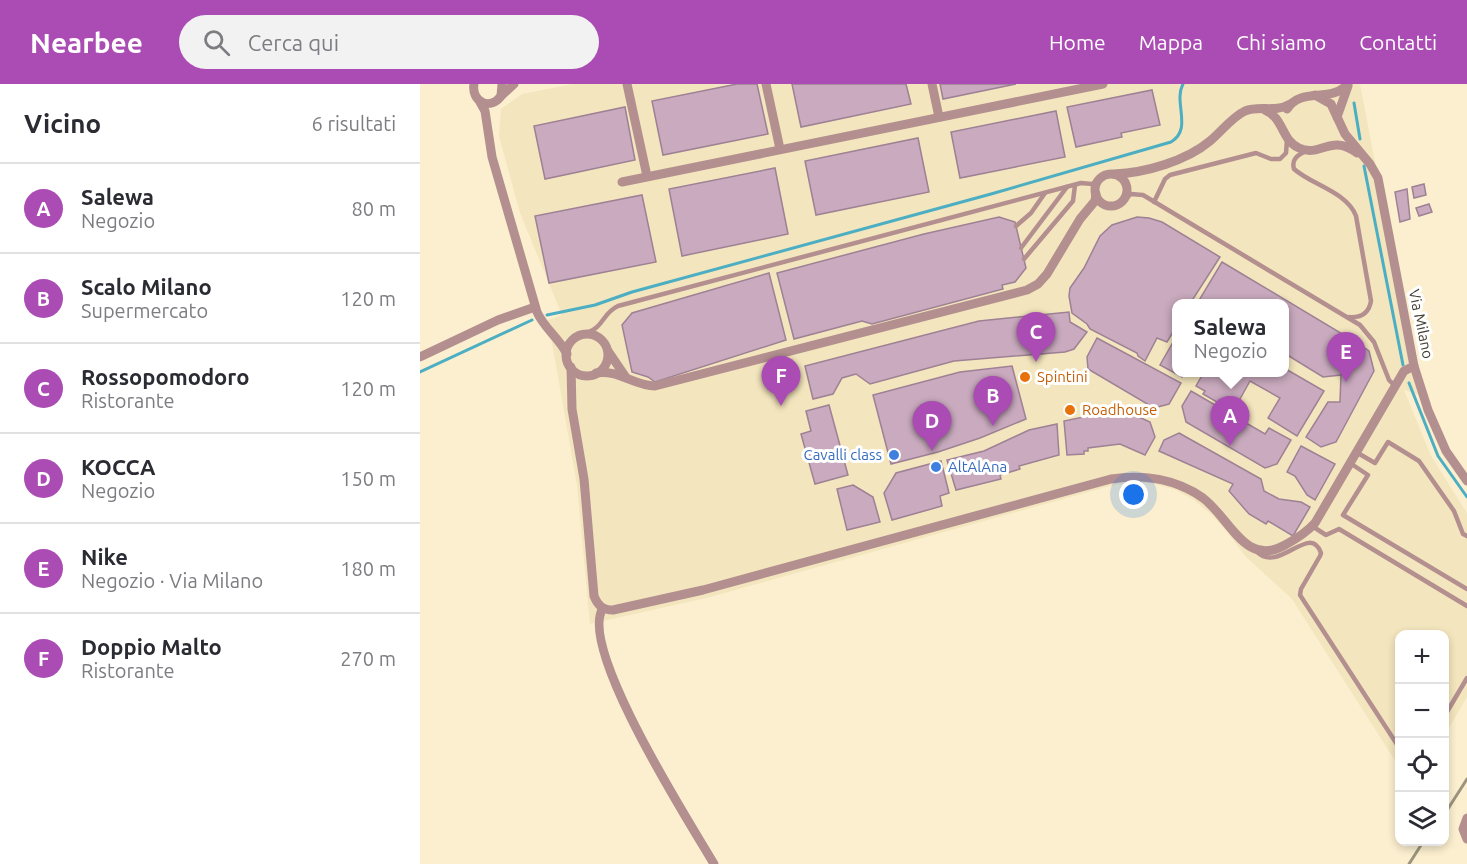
<!DOCTYPE html>
<html lang="it">
<head>
<meta charset="utf-8">
<style>
	body { margin:0; font-family:Ubuntu,sans-serif; background:#f2f2f3; color:#2b2b33 }
	.controls { position:absolute; right:18px; bottom:18px; display:grid; overflow:hidden; border-radius:12px; box-shadow:0 3px 9px #0003 }
	.controls button { width:54px; height:54px; display:grid; place-items:center; padding:0; border:0; border-bottom:2px solid #e1e1e2; background:#fff; color:#2b2b33; font:30px sans-serif }
	.you { position:absolute; left:714px; top:411px; width:21px; height:21px; margin:-15px; border:4px solid #fff; border-radius:50%; background:#1a73e8; box-shadow:0 0 0 9px #1a73e833 }
	.badge { display:grid; place-items:center; width:39px; height:39px; border-radius:50%; background:#ab4bb4; color:#fff; font-size:20px; font-weight:700 }
	.pin { position:absolute; translate:-50% -50px; filter:drop-shadow(0 2px 3px #0008) }
	.pin::after { content:''; position:absolute; top:32px; width:21px; height:18px; background:inherit; clip-path:polygon(0 0,100% 0,50% 100%) }
	.popup { position:absolute; left:752px; top:215px; width:117px; height:78px; box-sizing:border-box; display:grid; place-content:center; border-radius:12px; background:#fff; filter:drop-shadow(0 2px 4px #0005); font-size:20px; white-space:nowrap; color:#7c7c81 }
	.popup b { font-size:22px; color:#2b2b33 }
	.popup::after { content:''; position:absolute; left:50%; top:100%; margin-left:-12px; border:12px solid transparent; border-top-color:#fff }
	.list { margin:0; padding:0; list-style:none }
	h2 { display:flex; justify-content:space-between; align-items:center; height:78px; margin:0; padding:0 24px; font-size:26px }
	h2 small { font-size:20px; font-weight:400; color:#7c7c81 }
	.list li { display:grid; grid-template-columns:39px 1fr auto; gap:18px; align-items:center; box-sizing:border-box; height:90px; padding:0 24px; border-top:2px solid #e1e1e2 }
	.list b { display:block; font-size:22px; white-space:nowrap }
	.list p { margin:0; font-size:20px; white-space:nowrap; color:#7c7c81 }
	.list em { font-size:20px; font-style:normal; color:#7c7c81 }
	.icon { flex:none; width:33px; height:33px; fill:none; stroke:currentColor; stroke-width:2; stroke-linecap:round; stroke-linejoin:round }
	.map { position:relative; flex:none; width:1047px; height:780px; overflow:hidden }
	header { display:flex; align-items:center; gap:36px; box-sizing:border-box; height:84px; padding:0 30px; background:#ab4bb4; color:#fff }
	header strong { font-size:28px }
	nav { display:flex; gap:33px; margin-inline-start:auto; font-size:21px }
	.search { width:420px; height:54px; background:#f2f2f3; display:flex; align-items:center; gap:15px; box-sizing:border-box; padding:0 21px; border-radius:33px; color:#7c7c81; font-size:22px }
	main { display:flex }
	aside { flex:1; background:#fff }
	.map>svg:first-child { display:block }
	.built { fill:#f3e5bd; fill-rule:evenodd }
	.lines { fill:none; stroke-linecap:round; stroke-linejoin:round }
	.stream { stroke:#4caec3; stroke-width:3 }
	.building { fill:#c9aabe; stroke:#9e8194; stroke-width:1.5 }
	.service { stroke:#b38f8f; stroke-width:4.5 }
	.minor { stroke:#b38f8f; stroke-width:9 }
	.rail { stroke:#9c947e; stroke-width:3 }
	.food-dot { fill:#e8710a; stroke:#fff; stroke-width:2 }
	.shop-dot { fill:#3f7fe0; stroke:#fff; stroke-width:2 }
	.labels { text-anchor:middle; stroke-width:6; stroke-linejoin:round; paint-order:stroke }
	.street-label { font-size:15px; fill:#413d30; stroke:#fff }
	.food-label { font-size:15px; fill:#c56008; stroke:#fff; text-anchor:start }
	.shop-label { font-size:15px; fill:#366cbe; stroke:#fff; text-anchor:end }
</style>
</head>
<body>
<header>
<strong>Nearbee</strong>
<div class="search"><svg class="icon" aria-label="search" viewBox="0 0 24 24"><circle cx="10" cy="10" r="6"/><path d="M15 15l6 6"/></svg>Cerca qui</div>
<nav><a>Home</a><a>Mappa</a><a>Chi siamo</a><a>Contatti</a></nav>
</header>
<main>
<aside>
<h2>Vicino<small>6 risultati</small></h2>
<ul class="list">
<li><span class="badge">A</span><div><b>Salewa</b><p>Negozio</p></div><em>80 m</em></li>
<li><span class="badge">B</span><div><b>Scalo Milano</b><p>Supermercato</p></div><em>120 m</em></li>
<li><span class="badge">C</span><div><b>Rossopomodoro</b><p>Ristorante</p></div><em>120 m</em></li>
<li><span class="badge">D</span><div><b>KOCCA</b><p>Negozio</p></div><em>150 m</em></li>
<li><span class="badge">E</span><div><b>Nike</b><p>Negozio · Via Milano</p></div><em>180 m</em></li>
<li><span class="badge">F</span><div><b>Doppio Malto</b><p>Ristorante</p></div><em>270 m</em></li>
</ul>
</aside>
<div class="map">
<svg width="1047" height="780" viewBox="0 0 1047 780">
	<rect width="100%" height="100%" fill="#fbefcf"/>
	<path class="built" d="M153,0H940L968,146L1003,312L984,306L1011,372L1047,429V613L1025,651L1024,550H980L979,679L974,675L872,515L825,472L808,449L792,431L774,416L756,406L735,400L711,398L690,402L290,513L170,540L157,401L128,236L142,231L100,129L79,52L81,25L102,10ZM756,220H864V288H756Z"/>
	<g class="lines">
		<g class="stream">
			<polyline points="934,19 940,55"/>
			<polyline points="944,82 983,281"/>
			<path d="M127,231L175,221L212,208L571,110L751,58C773,45 753,18 763,0"/>
			<polyline points="0,288 112,236"/>
			<polyline points="989,299 1018,372 1047,413"/>
		</g>
	</g>
	<g class="building">
		<polygon points="317,0 337,0 348,50 243,71 232,17"/>
		<polygon points="372,0 486,0 491,20 381,43"/>
		<polygon points="520,0 596,0 523,15"/>
		<polygon points="732,6 740,41 701,49 702,53 656,63 647,23"/>
		<polygon points="205,23 215,76 125,95 114,42"/>
		<polygon points="636,27 645,73 540,94 531,48"/>
		<polygon points="498,54 509,108 396,131 385,77"/>
		<polygon points="355,84 368,150 262,172 249,105"/>
		<polygon points="1004,100 1006,111 994,114 992,103"/>
		<polygon points="987,105 990,135 980,138 975,108"/>
		<polygon points="222,111 236,178 129,199 115,132"/>
		<polygon points="1009,120 1012,128 999,132 996,124"/>
		<polygon points="579,133 595,138 606,184 595,198 582,201 583,205 452,240 442,237 374,255 357,189 504,150"/>
		<polygon points="717,133 729,134 742,138 800,173 773,215 773,220 756,220 756,243 747,258 737,254 725,277 718,272 717,269 670,245 667,240 652,229 649,212 650,204 664,184 680,152 692,141"/>
		<polygon points="802,178 939,260 921,291 903,293 864,269 864,220 778,218"/>
		<polygon points="349,189 366,256 235,298 228,293 212,288 202,241 212,229"/>
		<polygon points="649,228 650,238 667,248 654,265 645,268 534,277 450,300 436,290 422,294 413,310 393,315 385,282 559,237"/>
		<polygon points="756,253 756,288 765,288 762,293 740,281"/>
		<polygon points="677,254 761,299 749,320 734,324 668,285 667,273"/>
		<polygon points="939,260 949,267 954,287 916,358 901,363 886,353 908,318 920,318 921,291"/>
		<polygon points="592,282 606,335 560,354 518,368 471,380 453,311 540,288"/>
		<polygon points="864,284 904,307 877,352 848,334 860,314 830,297 815,324 812,322 809,325 783,310 785,307 776,302 784,288 864,288"/>
		<polygon points="771,307 845,350 849,344 871,356 857,380 845,384 766,338 762,322"/>
		<polygon points="409,321 428,391 395,400 381,350 391,347 386,327"/>
		<polygon points="701,325 730,338 735,353 725,371 700,360 668,364 668,367 664,367 664,370 647,371 644,337"/>
		<polygon points="637,340 639,371 599,382 600,385 580,391 581,395 536,406 527,376 564,367 609,346"/>
		<polygon points="759,349 841,395 844,407 859,415 881,418 890,423 873,452 848,437 846,440 829,430 809,407 813,400 739,367 744,356"/>
		<polygon points="881,362 915,380 895,416 887,411 875,392 867,388"/>
		<polygon points="521,377 529,409 520,412 522,422 472,436 464,409 476,389"/>
		<polygon points="433,401 453,413 460,438 427,446 417,405"/>
	</g>
	<g class="lines">
		<g class="service">
			<path d="M886,67C878,71 871,75 874,85C892,101 927,108 936,132L951,217C949,229 941,234 929,233"/>
			<polyline points="705,115 711,110 723,111 940,241 954,258 969,296 975,302"/>
			<polyline points="734,118 745,95 750,91 836,69 851,75 860,75 866,69 867,56"/>
			<polyline points="596,142 611,129 625,109"/>
			<polyline points="601,164 647,103"/>
			<polyline points="604,175 653,117 655,101"/>
			<path d="M163,250C185,244 181,230 198,222L661,99L672,100L678,97"/>
			<polyline points="936,368 955,379 968,358 999,377 1034,427 1043,450 1047,452"/>
			<polyline points="930,379 948,391 923,431 1047,505"/>
			<polyline points="892,442 906,451 919,445 1047,522"/>
			<path d="M837,468C859,490 890,438 901,469L900,472L881,505L880,511L980,665"/>
			<polyline points="1024,633 1047,594"/>
		</g>
		<g class="minor">
			<path d="M54,0C51,18 70,27 81,12L82,0"/>
			<polyline points="207,0 227,92"/>
			<polyline points="346,0 360,65"/>
			<polyline points="512,0 519,33"/>
			<polyline points="895,11 911,20 925,50 950,80 958,94 994,282 1008,326 1026,367 1047,397"/>
			<polyline points="81,12 94,0"/>
			<path d="M60,18L65,27L72,73L117,228C124,244 139,254 147,270"/>
			<path d="M867,25C882,2 910,20 928,0"/>
			<path d="M845,26C864,34 861,56 879,64C901,74 910,49 937,69"/>
			<polyline points="917,33 928,2"/>
			<path d="M694,90C725,89 766,77 790,57C801,48 812,33 825,27C840,21 855,29 870,20"/>
			<circle cx="691" cy="106" r="16"/>
			<polyline points="202,98 683,0"/>
			<circle cx="167" cy="271" r="21"/>
			<polyline points="188,267 205,292"/>
			<polyline points="0,273 78,236 115,223"/>
			<path d="M151,283L152,325L164,395L174,512C178,522 183,526 193,526L283,506L691,395C723,390 756,395 783,414C810,434 825,484 865,461C876,455 886,449 895,439L984,287L994,282"/>
			<path d="M176,289C198,285 214,302 235,302L607,206L618,200L627,190L660,135L675,117L676,110"/>
			<path d="M183,524C157,563 270,739 294,780"/>
			<polyline points="1047,734 1043,745 1047,755"/>
		</g>
		<g class="rail">
			<polyline points="1024,731 1047,695"/>
			<polyline points="989,780 1003,758"/>
		</g>
	</g>
	<g class="food-dot">
		<circle cx="605" cy="293" r="6"/>
		<circle cx="650" cy="326" r="6"/>
	</g>
	<g class="shop-dot">
		<circle cx="474" cy="371" r="6"/>
		<circle cx="516" cy="383" r="6"/>
	</g>
	<g class="labels">
		<g class="street-label">
			<text transform="translate(1001 240) rotate(78)" y="5">Via Milano</text>
		</g>
		<g class="food-label">
			<text x="617" y="298">Spintini</text>
			<text x="662" y="331">Roadhouse</text>
		</g>
		<g class="shop-label">
			<text x="462" y="376">Cavalli class</text>
			<text x="528" y="388" text-anchor="start">AltAlAna</text>
		</g>
	</g>
</svg>
<div class="controls">
<button>+</button>
<button>−</button>
<button><svg class="icon" aria-label="locate" viewBox="0 0 24 24"><circle cx="12" cy="12" r="6"/><path d="M12 2v4M12 18v4M2 12h4M18 12h4"/></svg></button>
<button><svg class="icon" aria-label="layers" viewBox="0 0 24 24"><path d="M12 4l9 5-9 5-9-5zM3 14l9 5 9-5"/></svg></button>
</div>
<div class="you"></div>
<div class="pin badge" style="left:810px;top:362px">A</div>
<div class="popup"><b>Salewa</b>Negozio</div>
<div class="pin badge" style="left:573px;top:342px">B</div>
<div class="pin badge" style="left:616px;top:278px">C</div>
<div class="pin badge" style="left:512px;top:367px">D</div>
<div class="pin badge" style="left:926px;top:298px">E</div>
<div class="pin badge" style="left:361px;top:322px">F</div>
</div>
</main>
</body>
</html>
